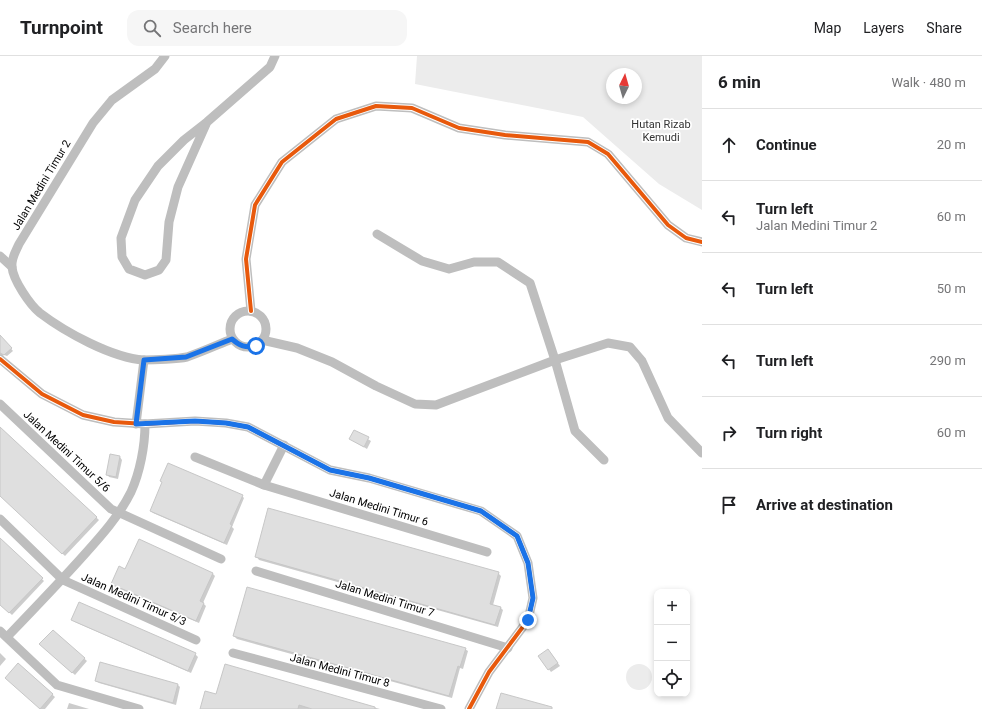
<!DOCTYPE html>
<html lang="en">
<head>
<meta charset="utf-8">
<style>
	body { margin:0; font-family:Roboto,sans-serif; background:#f6f6f6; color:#202124 }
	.controls { position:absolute; right:12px; bottom:12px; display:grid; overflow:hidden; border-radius:8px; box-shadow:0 2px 6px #0003 }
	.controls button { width:36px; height:36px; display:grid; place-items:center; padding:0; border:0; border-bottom:1px solid #e0e0e0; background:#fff; color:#202124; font:20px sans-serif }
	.compass { position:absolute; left:606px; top:12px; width:36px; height:36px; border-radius:50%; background:#fff; box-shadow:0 2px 6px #0003; rotate:5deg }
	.stop { position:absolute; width:12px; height:12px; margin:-9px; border:3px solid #1a73e8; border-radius:50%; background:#fff }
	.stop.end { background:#1a73e8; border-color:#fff; box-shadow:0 1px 4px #0008 }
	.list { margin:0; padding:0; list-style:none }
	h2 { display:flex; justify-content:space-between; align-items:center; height:52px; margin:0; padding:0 16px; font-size:17px }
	h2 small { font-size:13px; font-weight:400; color:#757577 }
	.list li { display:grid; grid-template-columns:26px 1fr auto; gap:12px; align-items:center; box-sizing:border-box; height:72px; padding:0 16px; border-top:1px solid #e0e0e0 }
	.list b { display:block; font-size:15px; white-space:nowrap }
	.list p { margin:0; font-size:13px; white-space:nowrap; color:#757577 }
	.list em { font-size:13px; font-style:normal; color:#757577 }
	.icon { flex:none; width:22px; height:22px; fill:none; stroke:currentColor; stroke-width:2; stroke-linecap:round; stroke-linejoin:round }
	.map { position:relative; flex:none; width:702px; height:653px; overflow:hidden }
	header { display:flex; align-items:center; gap:24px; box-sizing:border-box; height:56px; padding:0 20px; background:#fff; border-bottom:1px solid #e0e0e0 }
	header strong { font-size:19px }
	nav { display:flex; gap:22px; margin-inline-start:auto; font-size:14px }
	.search { width:280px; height:36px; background:#f6f6f6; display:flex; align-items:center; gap:10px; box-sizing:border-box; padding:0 14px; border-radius:12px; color:#757577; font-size:15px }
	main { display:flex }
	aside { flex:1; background:#fff }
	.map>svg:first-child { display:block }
	.green { fill:#ececec; fill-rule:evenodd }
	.shadow { fill:#0003 }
	.building { fill:#dfdfdf; stroke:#c7c7c7 }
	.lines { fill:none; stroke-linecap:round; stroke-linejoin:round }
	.street { stroke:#bebebe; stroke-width:9 }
	.cycleway-casing { stroke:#fff; stroke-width:6 }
	.cycleway { stroke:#e8590c; stroke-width:4 }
	.route { stroke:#1a73e8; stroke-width:5 }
	.labels { text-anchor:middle; stroke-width:3.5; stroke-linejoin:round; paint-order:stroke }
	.park-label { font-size:11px; fill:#333; stroke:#fff }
	.street-label { font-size:11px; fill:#000; stroke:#fff }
</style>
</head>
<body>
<header>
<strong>Turnpoint</strong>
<div class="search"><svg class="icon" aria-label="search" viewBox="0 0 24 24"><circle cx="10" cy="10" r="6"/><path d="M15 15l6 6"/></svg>Search here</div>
<nav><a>Map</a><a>Layers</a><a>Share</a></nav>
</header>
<main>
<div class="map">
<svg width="702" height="653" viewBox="0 0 702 653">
	<rect width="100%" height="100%" fill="#fff"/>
	<g class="green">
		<path d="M417,0H702V154L659,128L583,61L415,28ZM612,18H636V42H612Z"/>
		<circle cx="639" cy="621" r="13"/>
	</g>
	<g class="shadow">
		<polygon points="4,284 13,295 7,300 4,299 0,301 0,288"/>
		<polygon points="0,372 99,464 65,500 0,439"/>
		<polygon points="354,375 371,385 367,393 350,383"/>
		<polygon points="111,399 120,401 122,404 118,423 109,421 107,418"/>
		<polygon points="163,426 242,440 244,442 232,471 234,473 227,489 153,457 151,455"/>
		<polygon points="0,483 44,525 12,559 0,548"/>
		<polygon points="257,501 498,517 501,520 493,549 500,551 503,554 498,571 259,504"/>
		<polygon points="126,514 213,518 215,520 203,547 206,550 199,567 115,531 112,528"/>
		<polygon points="72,564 195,598 198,601 191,617 75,566"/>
		<polygon points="53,575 87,605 75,619 43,591"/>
		<polygon points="234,580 465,593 468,595 463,613 460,612 452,642 237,583"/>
		<polygon points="550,596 560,610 551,616 539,600"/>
		<polygon points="0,597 6,603 0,610"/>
		<polygon points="101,607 178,629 180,631 176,649 99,627 96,625"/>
		<polygon points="18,609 55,641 45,653 41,653 9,624"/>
		<polygon points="225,610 380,653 201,653 217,639"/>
		<polygon points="69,647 89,653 67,653"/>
	</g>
	<g class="building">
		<polygon points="0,279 12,292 4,299 0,297"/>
		<polygon points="0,371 97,461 62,498 0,440"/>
		<polygon points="354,374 369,381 364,391 349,383"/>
		<polygon points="110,398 120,400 116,421 106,419"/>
		<polygon points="168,407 243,439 230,468 232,469 224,487 150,455 162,426 160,425"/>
		<polygon points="268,452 499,516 490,548 501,551 495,569 255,501"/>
		<polygon points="0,482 43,522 9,557 0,549"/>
		<polygon points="139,483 213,517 200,545 204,547 196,565 111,528 119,510 125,513"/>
		<polygon points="247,531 466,592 460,611 458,610 449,640 233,580"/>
		<polygon points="79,546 196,597 188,615 71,564"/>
		<polygon points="53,574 85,602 72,617 39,588"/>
		<polygon points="548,593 558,607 548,614 538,600"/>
		<polygon points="100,606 178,628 173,647 95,625"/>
		<polygon points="18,607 53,638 40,653 5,622"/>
		<polygon points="225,608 375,651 375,653 312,653 299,649 298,653 200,653 205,635 216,638"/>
		<polygon points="501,637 552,651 552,653 496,653"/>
	</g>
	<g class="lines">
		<g class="street">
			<path d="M165,0L155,13L112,44L93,67L19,188C16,195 11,202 12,211C13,224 30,249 40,257C65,276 112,302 144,304C154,304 178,303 187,301C202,296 217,289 232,283"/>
			<polyline points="207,66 178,131 169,166 166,204 159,214 145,219 129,213 122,201 121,182 135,144 158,110 184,84 207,66 270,11 275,0"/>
			<polyline points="377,178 422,205 449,213 474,206 498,206 530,227 555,304 575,375 604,404"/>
			<polyline points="0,200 12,211"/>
			<circle cx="248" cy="273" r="18"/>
			<polyline points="251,255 246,203 255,149 282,106 336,63 376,50 412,52 459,72 505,79 588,86 608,98 668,169 686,182 702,186"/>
			<polyline points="262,284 297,292 332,306 376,330 415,348 436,349 555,304 608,287 630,291 642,305 668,362 702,397"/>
			<polyline points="0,303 42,338 83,359 114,366 145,368 195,365 226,367 248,371 330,414 369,422 481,455 517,480 528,507 533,542 528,564 489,616 469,653"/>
			<polyline points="0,348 111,453 221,503"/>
			<polyline points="136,368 144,304"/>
			<polyline points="195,401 264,429 487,496"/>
			<polyline points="264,429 284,389"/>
			<polyline points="0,463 63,524 196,584"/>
			<polyline points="256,515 508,592"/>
			<polyline points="0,575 57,629 139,653"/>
			<path d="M7,581C33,554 59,527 84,499C102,479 119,460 131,436C140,416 145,390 145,368"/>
			<polyline points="233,597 441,653"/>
		</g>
		<defs>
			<g id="cycleway">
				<polyline points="251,255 246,203 255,149 282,106 336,63 376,50 412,52 459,72 505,79 588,86 608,98 668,169 686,182 702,186"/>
				<polyline points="0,303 42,338 83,359 114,366 145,368 195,365 226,367 248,371 330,414 369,422 481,455 517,480 528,507 533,542 528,564 489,616 469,653"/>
			</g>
		</defs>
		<use href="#cycleway" class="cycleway-casing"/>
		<use href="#cycleway" class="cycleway"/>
	</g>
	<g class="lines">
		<path class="route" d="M256,290C245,292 240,290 232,283L186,301L144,304L136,368L195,365L226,367L248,371L330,414L369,422L481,455L517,480L528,507L533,542L528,564"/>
	</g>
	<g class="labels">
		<g class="park-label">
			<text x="661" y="72">Hutan Rizab<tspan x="661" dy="13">Kemudi</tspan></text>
		</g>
		<g class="street-label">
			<text transform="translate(41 129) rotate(-59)" y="4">Jalan Medini Timur 2</text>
			<text transform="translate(67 395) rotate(43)" y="4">Jalan Medini Timur 5/6</text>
			<text transform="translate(379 451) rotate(17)" y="4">Jalan Medini Timur 6</text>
			<text transform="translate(385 542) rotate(17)" y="4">Jalan Medini Timur 7</text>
			<text transform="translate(134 543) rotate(24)" y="4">Jalan Medini Timur 5/3</text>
			<text transform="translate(340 614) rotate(15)" y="4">Jalan Medini Timur 8</text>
		</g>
	</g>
</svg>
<div class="controls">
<button>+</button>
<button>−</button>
<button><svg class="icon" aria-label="locate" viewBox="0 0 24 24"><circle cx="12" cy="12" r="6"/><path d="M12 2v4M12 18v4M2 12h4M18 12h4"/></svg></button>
</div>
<svg class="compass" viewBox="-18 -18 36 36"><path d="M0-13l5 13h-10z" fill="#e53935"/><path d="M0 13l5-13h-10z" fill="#757577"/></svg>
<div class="stop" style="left:256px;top:290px"></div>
<div class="stop end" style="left:528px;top:564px"></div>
</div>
<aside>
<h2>6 min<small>Walk · 480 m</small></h2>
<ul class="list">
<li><svg class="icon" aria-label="ahead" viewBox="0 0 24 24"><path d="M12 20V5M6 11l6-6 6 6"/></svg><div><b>Continue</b></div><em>20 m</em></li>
<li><svg class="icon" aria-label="left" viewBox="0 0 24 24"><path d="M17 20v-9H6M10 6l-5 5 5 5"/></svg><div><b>Turn left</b><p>Jalan Medini Timur 2</p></div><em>60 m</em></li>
<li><svg class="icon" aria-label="left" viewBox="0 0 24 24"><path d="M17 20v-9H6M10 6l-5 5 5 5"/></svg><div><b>Turn left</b></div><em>50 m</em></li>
<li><svg class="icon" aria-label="left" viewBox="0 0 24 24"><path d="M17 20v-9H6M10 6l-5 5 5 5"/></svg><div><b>Turn left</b></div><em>290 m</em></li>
<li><svg class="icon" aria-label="right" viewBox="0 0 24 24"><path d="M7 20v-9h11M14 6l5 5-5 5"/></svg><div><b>Turn right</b></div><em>60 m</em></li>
<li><svg class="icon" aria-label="arrive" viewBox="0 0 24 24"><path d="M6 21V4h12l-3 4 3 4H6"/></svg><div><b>Arrive at destination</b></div></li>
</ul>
</aside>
</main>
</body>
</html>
